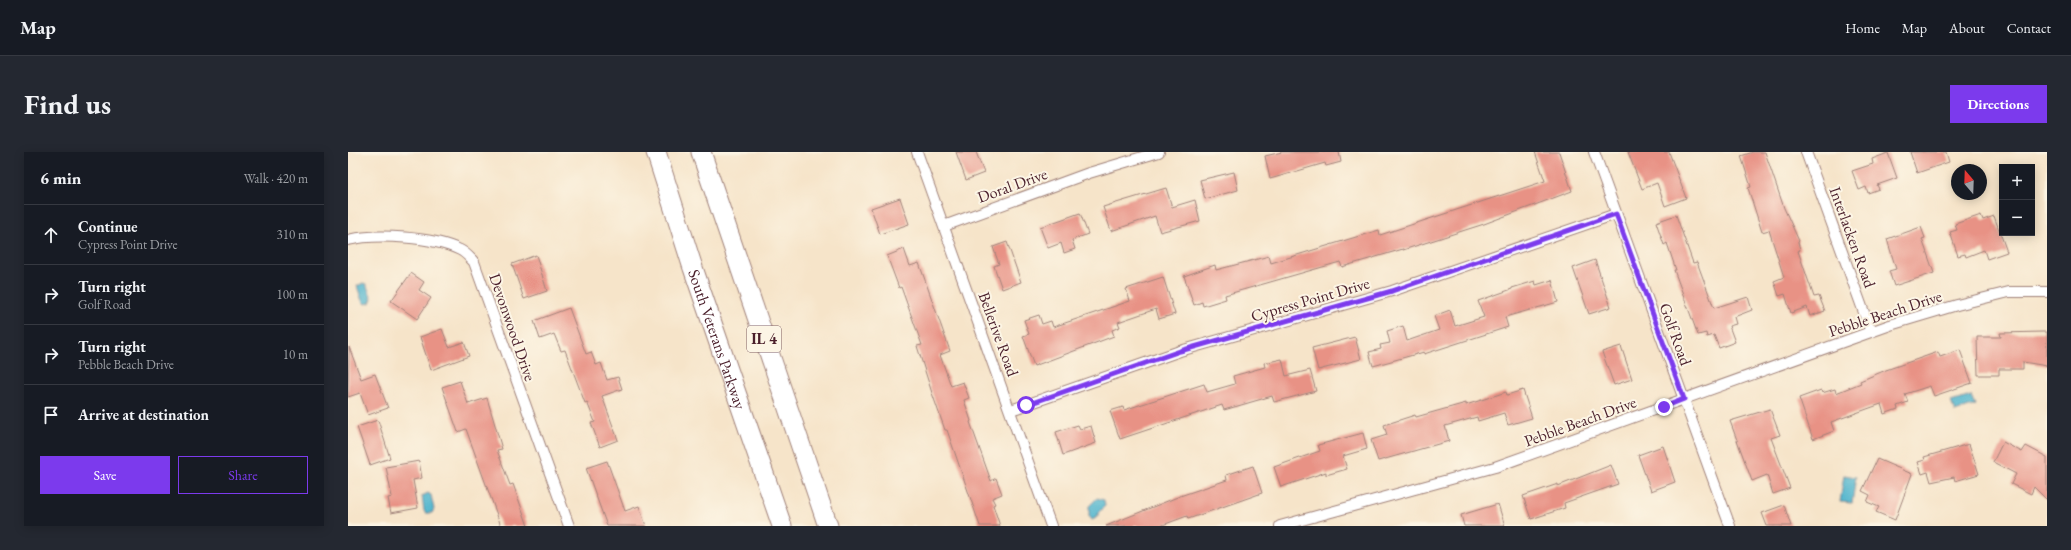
<!DOCTYPE html>
<html lang="en">
<head>
<meta charset="utf-8">
<style>
	body { margin:0; font-family:"EB Garamond",serif; background:#242831; color:#f1f3f6 }
	.controls { position:absolute; right:12px; top:12px; display:grid; overflow:hidden; border-radius:0px; box-shadow:0 2px 10px #0003 }
	.controls button { width:36px; height:36px; display:grid; place-items:center; padding:0; border:0; border-bottom:1px solid #363941; background:#171b24; color:#f1f3f6; font:20px sans-serif }
	.compass { position:absolute; left:1603px; top:12px; width:36px; height:36px; border-radius:50%; background:#171b24; box-shadow:0 2px 10px #0003; rotate:341deg }
	.stop { position:absolute; width:12px; height:12px; margin:-9px; border:3px solid #7c3aed; border-radius:50%; background:#fff }
	.stop.end { background:#7c3aed; border-color:#fff; box-shadow:0 1px 4px #0008 }
	.list { margin:0; padding:0; list-style:none }
	h2 { display:flex; justify-content:space-between; align-items:center; height:52px; margin:0; padding:0 16px; font-size:17px }
	h2 small { font-size:13px; font-weight:400; color:#9ea1a6 }
	.list li { display:grid; grid-template-columns:26px 1fr auto; gap:12px; align-items:center; box-sizing:border-box; height:60px; padding:0 16px; border-top:1px solid #363941 }
	.list b { display:block; font-size:15px; white-space:nowrap }
	.list p { margin:0; font-size:13px; white-space:nowrap; color:#9ea1a6 }
	.list em { font-size:13px; font-style:normal; color:#9ea1a6 }
	.actions { display:flex; gap:8px; padding:12px 16px }
	.actions a { flex:1; padding:9px 0; border:1px solid #7c3aed; border-radius:0px; text-align:center; font-size:14px; color:#7c3aed }
	.actions .main { background:#7c3aed; color:#fff }
	.icon { flex:none; width:22px; height:22px; fill:none; stroke:currentColor; stroke-width:2; stroke-linecap:round; stroke-linejoin:round }
	.map { position:relative; flex:none; width:1699px; height:374px; overflow:hidden; border-radius:0px }
	header { display:flex; align-items:center; gap:24px; box-sizing:border-box; height:56px; padding:0 20px; background:#171b24; border-bottom:1px solid #363941 }
	header strong { font-size:19px }
	nav { display:flex; gap:22px; margin-inline-start:auto; font-size:14px }
	.intro { display:flex; align-items:center; justify-content:space-between; box-sizing:border-box; height:96px; padding:0 24px }
	h1 { margin:0; font-size:28px }
	.button { padding:10px 18px; border-radius:0px; background:#7c3aed; color:#fff; font-size:14px; font-weight:700 }
	main { display:flex; gap:24px; padding:0 24px }
	aside { flex:1; background:#171b24; border-radius:0px; box-shadow:0 2px 10px #0003 }
	.map>svg:first-child { display:block }
	.water { fill:#4eb4cd; stroke:#4c6a7c }
	.building { fill:#e89285 }
	.lines { fill:none; stroke-linecap:round; stroke-linejoin:round }
	.street-casing { stroke:#a0827a; stroke-width:12 }
	.highway-casing { stroke:#a0827a; stroke-width:21 }
	.street { stroke:#fff; stroke-width:10 }
	.highway { stroke:#fff; stroke-width:19 }
	.route { stroke:#7c3aed; stroke-width:5 }
	.labels { text-anchor:middle; stroke-width:4; stroke-linejoin:round; paint-order:stroke }
	.shield { fill:#fcf5e5; stroke:#7f5f63; stroke-width:1 }
	.shield-label { font-size:15px; font-weight:bold; fill:#4a1f2b }
	.street-label { font-size:16px; fill:#4a1f2b; stroke:#fcf5e5 }
</style>
</head>
<body>
<header>
<strong>Map</strong>
<nav><a>Home</a><a>Map</a><a>About</a><a>Contact</a></nav>
</header>
<div class="intro"><h1>Find us</h1><a class="button">Directions</a></div>
<main>
<aside>
<h2>6 min<small>Walk · 420 m</small></h2>
<ul class="list">
<li><svg class="icon" aria-label="ahead" viewBox="0 0 24 24"><path d="M12 20V5M6 11l6-6 6 6"/></svg><div><b>Continue</b><p>Cypress Point Drive</p></div><em>310 m</em></li>
<li><svg class="icon" aria-label="right" viewBox="0 0 24 24"><path d="M7 20v-9h11M14 6l5 5-5 5"/></svg><div><b>Turn right</b><p>Golf Road</p></div><em>100 m</em></li>
<li><svg class="icon" aria-label="right" viewBox="0 0 24 24"><path d="M7 20v-9h11M14 6l5 5-5 5"/></svg><div><b>Turn right</b><p>Pebble Beach Drive</p></div><em>10 m</em></li>
<li><svg class="icon" aria-label="arrive" viewBox="0 0 24 24"><path d="M6 21V4h12l-3 4 3 4H6"/></svg><div><b>Arrive at destination</b></div></li>
</ul>
<div class="actions"><a class="main">Save</a><a>Share</a></div>
</aside>
<div class="map">
<svg width="1699" height="374" viewBox="0 0 1699 374">
	<rect width="100%" height="100%" fill="#fcf5e5"/>
	<filter id="ink" filterUnits="userSpaceOnUse"><feTurbulence type="fractalNoise" baseFrequency=".025" numOctaves="2"/><feDisplacementMap in="SourceGraphic" scale="8" xChannelSelector="R" yChannelSelector="G"/><feConvolveMatrix kernelMatrix="1 2 1 2 8 2 1 2 1" color-interpolation-filters="sRGB"/></filter>
	<filter id="wash" filterUnits="userSpaceOnUse"><feTurbulence type="fractalNoise" baseFrequency=".012" numOctaves="4" result="noise"/><feDisplacementMap in="SourceGraphic" scale="16" xChannelSelector="R" yChannelSelector="G"/><feGaussianBlur stdDeviation="0.9" result="paint"/><feColorMatrix in="noise" values="0 0 0 0 0 0 0 0 0 0 0 0 0 0 0 0 0 1.4 0 .05"/><feComposite in="paint" operator="in"/></filter>
	<g filter="url(#wash)">
		<rect width="100%" height="100%" fill="#f6e4c9"/>
		<g class="water">
			<polygon points="15,131 18,132 24,146 22,151 17,152 14,149 9,134"/>
			<polygon points="1623,244 1627,253 1607,260 1603,250"/>
			<polygon points="1496,323 1508,325 1504,351 1492,350"/>
			<polygon points="80,341 83,343 86,357 84,361 78,361 76,359 74,344"/>
			<polygon points="749,346 756,348 757,354 750,361 750,365 744,368 741,364 741,354"/>
		</g>
		<g id="blocks">
			<g class="building">
				<polygon points="608,0 628,0 636,21 618,28"/>
				<polygon points="934,0 991,0 993,10 978,14 977,11 922,27 917,4"/>
				<polygon points="1187,0 1211,0 1224,39 1136,72 1055,98 1055,97 994,115 992,110 877,143 878,147 855,154 854,150 846,153 836,124 867,113 868,118 921,104 923,111 1031,78 1032,83 1197,29"/>
				<polygon points="1280,0 1321,0 1338,46 1317,54 1309,31 1294,37"/>
				<polygon points="1405,0 1417,0 1436,56 1451,89 1450,90 1452,98 1450,99 1466,145 1471,144 1477,159 1462,164 1459,155 1443,161 1437,142 1431,144 1426,129 1436,125 1421,78 1414,80 1400,36 1403,35 1393,4"/>
				<polygon points="1562,0 1598,0 1601,10 1569,21"/>
				<polygon points="1540,1 1549,26 1529,33 1531,37 1520,41 1518,35 1511,38 1504,19 1525,12 1524,7"/>
				<polygon points="886,20 890,38 857,47 852,28"/>
				<polygon points="818,36 824,55 847,48 852,69 812,80 807,64 763,79 755,55"/>
				<polygon points="552,46 561,72 532,82 523,56"/>
				<polygon points="732,61 740,82 724,88 727,97 716,101 713,91 700,96 692,75"/>
				<polygon points="1328,63 1345,111 1349,110 1366,156 1400,145 1404,158 1386,165 1388,172 1381,174 1387,190 1371,196 1366,183 1359,185 1358,181 1350,183 1326,118 1328,118 1319,91 1316,93 1308,70"/>
				<polygon points="1633,63 1635,68 1646,64 1659,100 1639,107 1636,98 1618,105 1617,102 1610,104 1602,80 1609,78 1607,72"/>
				<polygon points="1573,75 1577,86 1574,87 1586,121 1546,134 1541,119 1548,117 1539,87"/>
				<polygon points="659,90 673,130 654,137 646,114 651,112 645,95"/>
				<polygon points="556,97 562,114 571,111 602,199 592,203 603,234 615,230 621,246 616,248 623,269 622,270 643,329 648,326 654,342 644,346 647,352 645,353 652,374 632,374 599,278 597,278 584,241 569,194 574,193 553,135 551,136 539,104"/>
				<polygon points="188,103 199,139 176,147 164,112"/>
				<polygon points="1247,108 1263,155 1241,162 1225,116"/>
				<polygon points="63,121 76,130 71,138 83,146 69,167 43,149"/>
				<polygon points="815,125 827,162 811,167 808,157 770,170 772,175 764,178 766,184 686,214 675,184 681,182 676,168 691,163 694,172 703,169 705,175 714,172 782,149 778,137"/>
				<polygon points="1204,128 1210,150 1157,165 1160,175 1076,202 1076,200 1025,214 1021,200 1033,197 1032,193 1042,191 1039,179 1055,174 1059,189 1091,178 1086,164 1102,158 1107,174 1136,165 1130,149 1164,137 1164,136 1187,129 1188,133"/>
				<polygon points="221,156 238,202 243,200 248,213 253,211 259,228 270,225 274,237 254,244 270,288 252,295 243,271 247,270 239,250 237,251 217,198 213,199 206,182 192,187 186,169"/>
				<polygon points="94,177 101,195 116,190 121,204 83,218 72,185"/>
				<polygon points="1694,180 1699,180 1699,214 1675,210 1675,217 1651,217 1651,223 1630,223 1629,185 1653,185 1652,181"/>
				<polygon points="1007,185 1013,207 970,218 964,196"/>
				<polygon points="1273,194 1284,227 1266,233 1254,200"/>
				<polygon points="1,195 13,227 27,222 40,256 20,263 12,241 0,245"/>
				<polygon points="1612,198 1624,231 1586,244 1582,234 1557,242 1560,250 1549,254 1550,257 1536,262 1533,252 1483,270 1486,279 1465,287 1451,246 1473,238 1474,241 1487,237 1488,241 1513,231 1512,229 1538,218 1590,200 1592,205"/>
				<polygon points="934,207 938,224 962,218 968,239 926,250 924,244 876,258 874,253 772,287 762,259 775,255 776,258 856,232 859,240 887,232 885,224 917,215 916,211"/>
				<polygon points="112,229 120,252 139,246 154,297 149,298 162,333 165,332 180,374 153,374 118,277 110,280 94,235"/>
				<polygon points="1175,238 1184,266 1160,273 1156,261 1130,269 1129,265 1097,274 1101,289 1030,309 1023,288 1039,283 1036,273 1067,263 1068,265 1118,251 1118,253 1158,240 1159,243"/>
				<polygon points="1422,257 1432,283 1423,286 1442,336 1425,342 1419,323 1404,329 1382,269"/>
				<polygon points="30,268 42,306 22,313 9,275"/>
				<polygon points="730,273 732,277 743,274 748,291 715,303 708,280"/>
				<polygon points="1015,281 1019,297 995,304 999,317 978,323 978,320 933,335 926,315 972,299 970,293"/>
				<polygon points="1655,290 1674,300 1678,294 1699,305 1699,348 1686,335 1683,342 1663,332 1668,322 1645,310"/>
				<polygon points="1621,292 1631,322 1607,329 1606,325 1583,330 1580,320 1574,322 1570,310 1577,308 1576,305"/>
				<polygon points="1315,294 1327,330 1303,339 1290,303"/>
				<polygon points="1529,307 1564,322 1547,368 1528,360 1531,355 1519,350 1522,343 1514,339"/>
				<polygon points="71,309 74,326 65,328 70,356 43,361 40,346 44,345 38,315"/>
				<polygon points="259,309 277,359 291,354 298,374 259,374 238,316"/>
				<polygon points="1263,313 1270,332 1216,351 1217,356 1183,367 1175,344 1210,332 1210,334"/>
				<polygon points="905,314 914,341 840,367 839,364 812,374 758,374 832,344 879,328 878,323"/>
				<polygon points="1150,352 1157,374 1116,374 1113,363"/>
				<polygon points="1436,353 1443,374 1419,374 1414,361"/>
			</g>
		</g>
	</g>
	<g filter="url(#ink)">
		<use href="#blocks" fill-opacity="0" stroke="#a0827a" stroke-width="1"/>
		<g class="lines">
			<defs>
				<g id="street">
					<polyline points="569,0 703,374"/>
					<polyline points="1246,0 1382,374"/>
					<polyline points="1458,0 1523,180"/>
					<polyline points="596,74 741,21 811,0"/>
					<path d="M0,88C28,81 86,85 112,98C117,100 122,106 126,110L221,374"/>
					<polyline points="663,258 832,199 1044,139 1268,62"/>
					<polyline points="932,374 1147,315 1542,173 1609,153 1661,140 1699,140"/>
				</g>
				<g id="highway">
					<path id="s1" d="M308,0L345,116L434,374"/>
					<polyline points="353,0 480,374"/>
				</g>
			</defs>
			<use href="#street" class="street-casing"/>
			<use href="#highway" class="highway-casing"/>
			<use href="#street" class="street"/>
			<use href="#highway" class="highway"/>
		</g>
	</g>
	<g class="lines" filter="url(#ink)">
		<polyline class="route" points="678,253 832,199 1044,139 1268,62 1336,247 1316,255"/>
	</g>
	<g class="labels">
		<rect class="shield" x="399" y="174" width="34" height="26" rx="3"/>
		<g class="shield-label">
			<text x="416" y="192">IL 4</text>
		</g>
		<g class="street-label">
			<text transform="translate(664 33) rotate(-20)" y="6">Doral Drive</text>
			<text transform="translate(1505 85) rotate(70)" y="6">Interlacken Road</text>
			<text transform="translate(962 147) rotate(-16)" y="6">Cypress Point Drive</text>
			<text transform="translate(1537 161) rotate(-18)" y="6">Pebble Beach Drive</text>
			<text transform="translate(165 175) rotate(71)" y="6">Devonwood Drive</text>
			<text transform="translate(651 182) rotate(70)" y="6">Bellerive Road</text>
			<text transform="translate(1328 182) rotate(70)" y="6">Golf Road</text>
			<text dy="6" stroke="none"><textPath href="#s1" startOffset="197">South Veterans Parkway</textPath></text>
			<text transform="translate(1232 269) rotate(-20)" y="6">Pebble Beach Drive</text>
		</g>
	</g>
</svg>
<div class="controls">
<button>+</button>
<button>−</button>
</div>
<svg class="compass" viewBox="-18 -18 36 36"><path d="M0-13l5 13h-10z" fill="#e53935"/><path d="M0 13l5-13h-10z" fill="#9ea1a6"/></svg>
<div class="stop" style="left:678px;top:253px"></div>
<div class="stop end" style="left:1316px;top:255px"></div>
</div>
</main>
</body>
</html>
